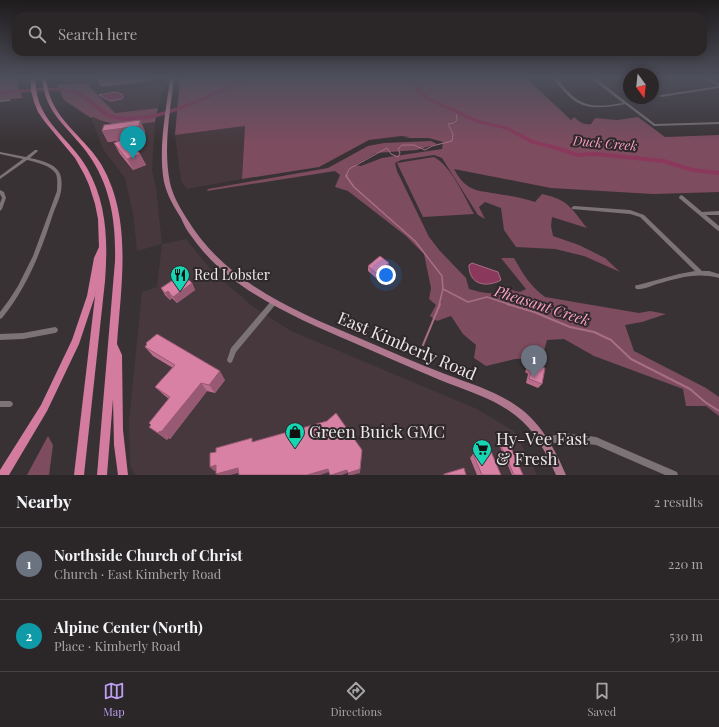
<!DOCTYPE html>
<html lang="en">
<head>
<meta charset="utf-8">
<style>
	body { margin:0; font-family:"Playfair Display",serif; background:#373233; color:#f1f3f6 }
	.compass { position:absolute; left:623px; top:68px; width:36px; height:36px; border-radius:50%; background:#2b2627; box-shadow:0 2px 10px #0003; rotate:165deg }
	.you { position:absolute; left:386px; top:275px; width:14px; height:14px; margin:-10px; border:3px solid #fff; border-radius:50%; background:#1a73e8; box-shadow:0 0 0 6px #1a73e833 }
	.badge { display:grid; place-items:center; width:26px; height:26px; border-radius:50%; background:#bca0f2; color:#fff; font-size:13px; font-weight:700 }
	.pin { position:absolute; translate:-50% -33px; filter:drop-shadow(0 1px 2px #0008) }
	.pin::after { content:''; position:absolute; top:21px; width:14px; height:12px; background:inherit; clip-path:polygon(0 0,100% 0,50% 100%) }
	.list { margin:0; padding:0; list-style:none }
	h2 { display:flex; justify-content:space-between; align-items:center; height:52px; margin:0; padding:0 16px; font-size:17px }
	h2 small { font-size:13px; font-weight:400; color:#a6a5a7 }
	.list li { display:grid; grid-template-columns:26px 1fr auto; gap:12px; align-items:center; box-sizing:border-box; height:72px; padding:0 16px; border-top:1px solid #474344 }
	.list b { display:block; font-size:15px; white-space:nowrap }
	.list p { margin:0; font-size:13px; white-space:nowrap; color:#a6a5a7 }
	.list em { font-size:13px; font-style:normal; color:#a6a5a7 }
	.icon { flex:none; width:22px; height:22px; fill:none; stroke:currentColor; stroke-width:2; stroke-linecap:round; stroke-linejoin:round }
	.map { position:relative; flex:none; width:719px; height:475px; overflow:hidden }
	.search { position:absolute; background:#2b2627; box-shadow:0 2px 10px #0003; left:12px; right:12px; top:12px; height:44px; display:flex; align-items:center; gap:10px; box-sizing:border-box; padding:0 14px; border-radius:12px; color:#a6a5a7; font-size:15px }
	.sheet { height:196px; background:#2b2627 }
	nav { display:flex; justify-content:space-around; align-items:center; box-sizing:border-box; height:56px; border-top:1px solid #474344; background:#2b2627; font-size:11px; color:#a6a5a7 }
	nav a { display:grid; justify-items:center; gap:2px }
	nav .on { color:#bca0f2 }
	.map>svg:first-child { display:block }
	.built { fill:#46383d }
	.green { fill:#7e4c5f }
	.water { fill:#8a395c; stroke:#a76e86 }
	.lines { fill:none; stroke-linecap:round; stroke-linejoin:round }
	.stream-far2 { stroke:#a76e86; stroke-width:1 }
	.stream-far1 { stroke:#a76e86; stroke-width:1.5 }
	.stream { stroke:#a76e86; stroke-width:2 }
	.river { fill:#8a395c; fill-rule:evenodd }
	.minor { fill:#7b7375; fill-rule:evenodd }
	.major { fill:#b0788e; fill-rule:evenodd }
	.highway { fill:#d37c9f; fill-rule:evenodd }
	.wall { fill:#bb6f8d }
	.shaded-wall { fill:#985a73 }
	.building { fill:#d981a4; stroke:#985a73 }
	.labels { text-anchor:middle; stroke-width:4; stroke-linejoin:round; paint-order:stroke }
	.far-water-label { font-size:13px; font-style:italic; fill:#fda1c5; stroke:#2f282a }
	.poi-label { font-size:14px; fill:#ece8e9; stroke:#2f282a; text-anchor:start }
	.water-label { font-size:15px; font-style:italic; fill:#fda1c5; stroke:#2f282a }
	.near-street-label { font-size:17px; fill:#ece8e9; stroke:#2f282a }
	.near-poi-label { font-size:17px; fill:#ece8e9; stroke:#2f282a; text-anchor:start }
</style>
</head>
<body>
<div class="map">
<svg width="719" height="475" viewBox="0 0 719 475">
	<rect width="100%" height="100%" fill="#393234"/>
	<g class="built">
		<polygon points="165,84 158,108 114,113 94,92"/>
		<polygon points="93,117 107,124 130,125 155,122 152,171 156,187 162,244 186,239 211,270 251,305 291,331 475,408 515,432 537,475 135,475 130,465 129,421 142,292 157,287 162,244 137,251 133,213 125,178 103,149 91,118"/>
		<polygon points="245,126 242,179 187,189 181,181 175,135"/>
	</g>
	<g class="green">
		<polygon points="0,78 17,78 18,86 23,98 0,100"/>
		<path d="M180,78H526L571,120L574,117C580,122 583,125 591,124L595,118L617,120L638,117L665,137L719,135V192L653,194L551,188L454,169C467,194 480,190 504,195C515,196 525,199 535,202L542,194C569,200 571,208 587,228L552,217L551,226L553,236L579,245L605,258L620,272L584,256L555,249L516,247L504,230L501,208L485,202L479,207L485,219L478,215L442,158L434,155L401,160L395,163L397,171L429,237L440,251L466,278L469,289C483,293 493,296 507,289L520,292L526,289L501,258H514C523,274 530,286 545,297L639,313L650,311L666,314L642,322L625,325L634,351L706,388L719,397V416L706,406H686L683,389L594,356L564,339L547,340L542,358L515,359L486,366L474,358L476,345L463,334L451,316L437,321L430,316L436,305L429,299L431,288L424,254L406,236L348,191L335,187L340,175L335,171L207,191L208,189L328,168L368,146L384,143L431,141L437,144L417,150L376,153L355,165L361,166L382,158L442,149L443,142L429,138H405L410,137L401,136L369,140L319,167L242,179L245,126L175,135Z"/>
		<path d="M86,83L115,113L158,108L155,122C132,125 115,128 93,117L91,118L64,100L57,85Z"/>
		<path d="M434,157C451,166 464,196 474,214L423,217L397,163Z"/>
		<polygon points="48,436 53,445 49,475 27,475"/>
	</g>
	<g class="water">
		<polygon points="115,92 122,94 123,97 122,99 110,101 99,95"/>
		<path d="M472,263L498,272L501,280C486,288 469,285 469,265Z"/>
	</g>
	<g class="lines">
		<polyline class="stream-far2" points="346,176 349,169 387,148 391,154 398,157 400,153 398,149 402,145 414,145 425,150 432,146 452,141 453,134 448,124 454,123 457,120 456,111"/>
		<g class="stream-far1">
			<polyline points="347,175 346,176 354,187 415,241 442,276 443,289 468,302 487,297 511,305"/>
			<polyline points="439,305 443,289"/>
		</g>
		<g class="stream">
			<polyline points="507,304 534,312 570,327 594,332 611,340 631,359 690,389 705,402 719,411"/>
			<polyline points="423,345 440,304"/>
		</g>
		<g class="river">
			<path d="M242,78H249C242,83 232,87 224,91C195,105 150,125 117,120C101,117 92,103 79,96C58,86 22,93 0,95V91C24,90 59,83 82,93C95,99 103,114 118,116C156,122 209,95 242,78Z"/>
			<polygon points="410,78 416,78 416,82 421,90 429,97 478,120 508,127 535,141 557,146 578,153 596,152 664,159 693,168 719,171 719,175 692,172 663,163 596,156 577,157 553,149 531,143 504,129 474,122 425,99 417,92 410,82"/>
		</g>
		<g class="minor">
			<path d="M553,78H557C578,106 588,109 623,103L591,78H595L655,124L719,122V124L654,126L625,104C588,111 576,109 553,78Z"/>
			<polygon points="705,78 709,78 719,84 719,88 661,97 659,96 661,95 719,86"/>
			<polygon points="9,99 11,100 10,101 0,102 0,100"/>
			<path d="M35,150H37L38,151L30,158C39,160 54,163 59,172C62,177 62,185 61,191C60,198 56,206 53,214C45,239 36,264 23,287C17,298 10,308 2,318L0,319V312L9,300L18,286L33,256L57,191C57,186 58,179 56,174C52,166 36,162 27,160L0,179V176L23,159L0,154V152L26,157Z"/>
			<polygon points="0,190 4,192 6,198 2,209 0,211 0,203 2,198 0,194"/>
			<polygon points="681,195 683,196 702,212 719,211 719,215 706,215 719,226 719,231 717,230 679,198 679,197"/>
			<path d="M574,206L630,210L644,215L702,271H709L719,274V278C696,272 679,278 657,284C651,286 643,290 636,289L635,287L636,285H638L679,274L695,271L640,217L630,214L572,209V207Z"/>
			<polygon points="272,300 276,300 277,302 276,304 236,352 232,362 230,363 228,362 227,360 231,348"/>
			<polygon points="55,327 57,328 58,330 57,332 55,333 23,339 0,340 0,334 23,333"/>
			<polygon points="0,401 10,401 12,402 13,404 12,406 10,407 0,407"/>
			<polygon points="563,433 596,437 677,472 678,475 665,475 596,445 563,441 544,446 541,445 540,442 541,439"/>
		</g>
		<path class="major" d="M170,78H174C170,113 163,148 170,183C173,196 180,208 187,219C225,282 294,311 359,338C388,350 416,363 445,374C471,384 499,392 521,409C542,425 556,451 566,475H556C546,453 535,430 515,415C493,398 465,390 440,380C410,367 381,355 352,342C294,317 229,290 192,237C187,231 184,225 181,218C174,207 167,195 164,182C158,148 166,112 170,78Z"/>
		<g class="highway">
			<path d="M31,78H35C36,86 36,94 39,102C48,127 74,145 87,168C107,203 108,242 105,281L84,475H74L96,288L95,296L79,344L47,411L9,475H0V470L41,405L72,340L87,296L94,258L99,247L98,219L95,204L89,185L84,174L75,158L45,122L38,112L34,102L31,91Z"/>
			<path d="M42,78H46C47,85 48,92 51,99C61,124 87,141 101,164C133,219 121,284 117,344L122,355L123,430L128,475H118L114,445L113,399L107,475H97L115,261C116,223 111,186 88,154C69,127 45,115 42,78Z"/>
		</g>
	</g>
	<g class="wall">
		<polygon points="102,131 145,131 144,137 128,139 140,154 146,165 133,170 120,154 114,143 121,140 108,142"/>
		<polygon points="368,266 389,269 376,278 368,271"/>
		<polygon points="192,283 195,290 177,303 172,298 170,300 165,295 161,288"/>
		<polygon points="146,343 225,380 215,393 207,391 170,439 168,438 167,440 149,427 169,399 164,395 155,387 173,368 153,356 145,347 147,345"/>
		<polygon points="530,361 542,384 538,388 526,383 528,374 525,372 527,366"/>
		<polygon points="501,446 523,475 512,475 500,447"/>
		<polygon points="473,454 501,475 477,475 470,458"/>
	</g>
	<g class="shaded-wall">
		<polygon points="96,78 151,78 150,81 101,87"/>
		<polygon points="140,120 145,131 144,137 108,142 102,131"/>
		<polygon points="140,154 146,165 133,170 127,159"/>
		<polygon points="389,263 389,269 376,278 376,273"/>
		<polygon points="192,283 195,290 177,303 173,297"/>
		<polygon points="168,291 172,298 170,300 165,293"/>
		<polygon points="220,371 225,380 215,393 209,385"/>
		<polygon points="201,383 207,391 170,439 161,432"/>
		<polygon points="160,431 168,438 167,440 158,433"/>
		<polygon points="362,450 360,473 352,475 348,475 348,473"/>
		<polygon points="216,465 220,469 214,471 210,467"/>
		<polygon points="238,468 242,472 230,475 218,475 216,474"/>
		<polygon points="328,469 329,472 320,475 307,475"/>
		<polygon points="347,470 347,473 342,475 331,475"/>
	</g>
	<g class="building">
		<polygon points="140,120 139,126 102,131 104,125"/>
		<polygon points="127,138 140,154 127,159 114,143"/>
		<polygon points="380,256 389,263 376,273 368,266"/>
		<polygon points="182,274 192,283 173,297 168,291 165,293 161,288"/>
		<polygon points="157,334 220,371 209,385 201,383 161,432 160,431 158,433 149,427 151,425 149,423 170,397 155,387 175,365 145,347 147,344 146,343"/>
		<polygon points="530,361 545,368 542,384 529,379 532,369 528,368"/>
		<polygon points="336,413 362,450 360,469 348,473 347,470 331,475 330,475 328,469 307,475 239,475 238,468 216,474 216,465 210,467 210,453 216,452 216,448 252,438 252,442 327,421"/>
		<polygon points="509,443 523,475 514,475 501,446"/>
		<polygon points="490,449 501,475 482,475 473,454"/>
		<polygon points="464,468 466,475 444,475 444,474"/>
	</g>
	<linearGradient id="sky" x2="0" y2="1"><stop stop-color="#1f1c1d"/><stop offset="0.54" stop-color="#4e4f5c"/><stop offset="1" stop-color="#4e4f5c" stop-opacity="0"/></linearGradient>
	<rect width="719" height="144" fill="url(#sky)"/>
	<defs>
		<symbol id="restaurant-pin" viewBox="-11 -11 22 30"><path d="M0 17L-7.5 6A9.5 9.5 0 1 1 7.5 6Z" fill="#16d5b3" stroke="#2f282a"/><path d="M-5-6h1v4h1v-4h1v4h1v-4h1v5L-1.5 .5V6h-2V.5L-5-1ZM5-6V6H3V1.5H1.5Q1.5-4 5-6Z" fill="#111"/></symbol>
		<symbol id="shop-pin" viewBox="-11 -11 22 30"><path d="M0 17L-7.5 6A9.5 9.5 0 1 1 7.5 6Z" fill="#16d5b3" stroke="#2f282a"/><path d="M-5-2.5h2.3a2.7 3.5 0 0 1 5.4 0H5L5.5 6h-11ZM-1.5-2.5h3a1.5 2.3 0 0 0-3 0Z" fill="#111"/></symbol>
		<symbol id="supermarket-pin" viewBox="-11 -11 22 30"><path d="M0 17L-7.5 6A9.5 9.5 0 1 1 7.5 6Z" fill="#16d5b3" stroke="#2f282a"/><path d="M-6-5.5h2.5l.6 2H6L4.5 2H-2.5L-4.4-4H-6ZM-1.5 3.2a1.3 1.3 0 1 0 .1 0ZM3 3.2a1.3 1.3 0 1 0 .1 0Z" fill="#111"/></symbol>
	</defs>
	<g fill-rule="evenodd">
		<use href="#restaurant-pin" x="169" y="264" width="22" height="30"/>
		<use href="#shop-pin" x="284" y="421" width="22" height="30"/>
		<use href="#supermarket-pin" x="471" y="438" width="22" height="30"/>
	</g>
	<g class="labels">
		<g class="far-water-label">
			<text transform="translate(605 143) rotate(5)" y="5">Duck Creek</text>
		</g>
		<g class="poi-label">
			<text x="194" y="280">Red Lobster</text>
		</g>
		<g class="water-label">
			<text transform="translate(542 306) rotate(18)" y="5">Pheasant Creek</text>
		</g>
		<g class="near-street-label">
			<text transform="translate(407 346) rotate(23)" y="6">East Kimberly Road</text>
		</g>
		<g class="near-poi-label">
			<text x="309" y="438">Green Buick GMC</text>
			<text x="496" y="445">Hy-Vee Fast<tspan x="496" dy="20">&amp; Fresh</tspan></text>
		</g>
	</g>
</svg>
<svg class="compass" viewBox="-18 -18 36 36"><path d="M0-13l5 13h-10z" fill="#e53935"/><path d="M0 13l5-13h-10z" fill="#a6a5a7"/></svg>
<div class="you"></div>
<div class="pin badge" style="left:534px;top:378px;background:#6b7280">1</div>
<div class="pin badge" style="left:133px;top:159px;background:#0f9aa8">2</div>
<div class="search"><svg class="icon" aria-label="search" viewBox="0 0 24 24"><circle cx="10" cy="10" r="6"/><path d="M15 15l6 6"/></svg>Search here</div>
</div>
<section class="sheet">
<h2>Nearby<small>2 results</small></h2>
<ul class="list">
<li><span class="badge" style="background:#6b7280">1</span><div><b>Northside Church of Christ</b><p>Church · East Kimberly Road</p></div><em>220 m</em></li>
<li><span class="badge" style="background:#0f9aa8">2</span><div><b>Alpine Center (North)</b><p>Place · Kimberly Road</p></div><em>530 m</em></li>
</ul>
</section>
<nav>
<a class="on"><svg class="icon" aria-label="map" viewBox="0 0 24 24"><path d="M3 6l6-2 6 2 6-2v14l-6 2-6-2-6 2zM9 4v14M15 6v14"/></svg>Map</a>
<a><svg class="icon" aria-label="directions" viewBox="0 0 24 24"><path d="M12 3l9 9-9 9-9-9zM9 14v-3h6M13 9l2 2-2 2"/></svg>Directions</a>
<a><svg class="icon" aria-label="saved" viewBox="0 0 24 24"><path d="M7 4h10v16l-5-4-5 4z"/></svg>Saved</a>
</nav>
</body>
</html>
